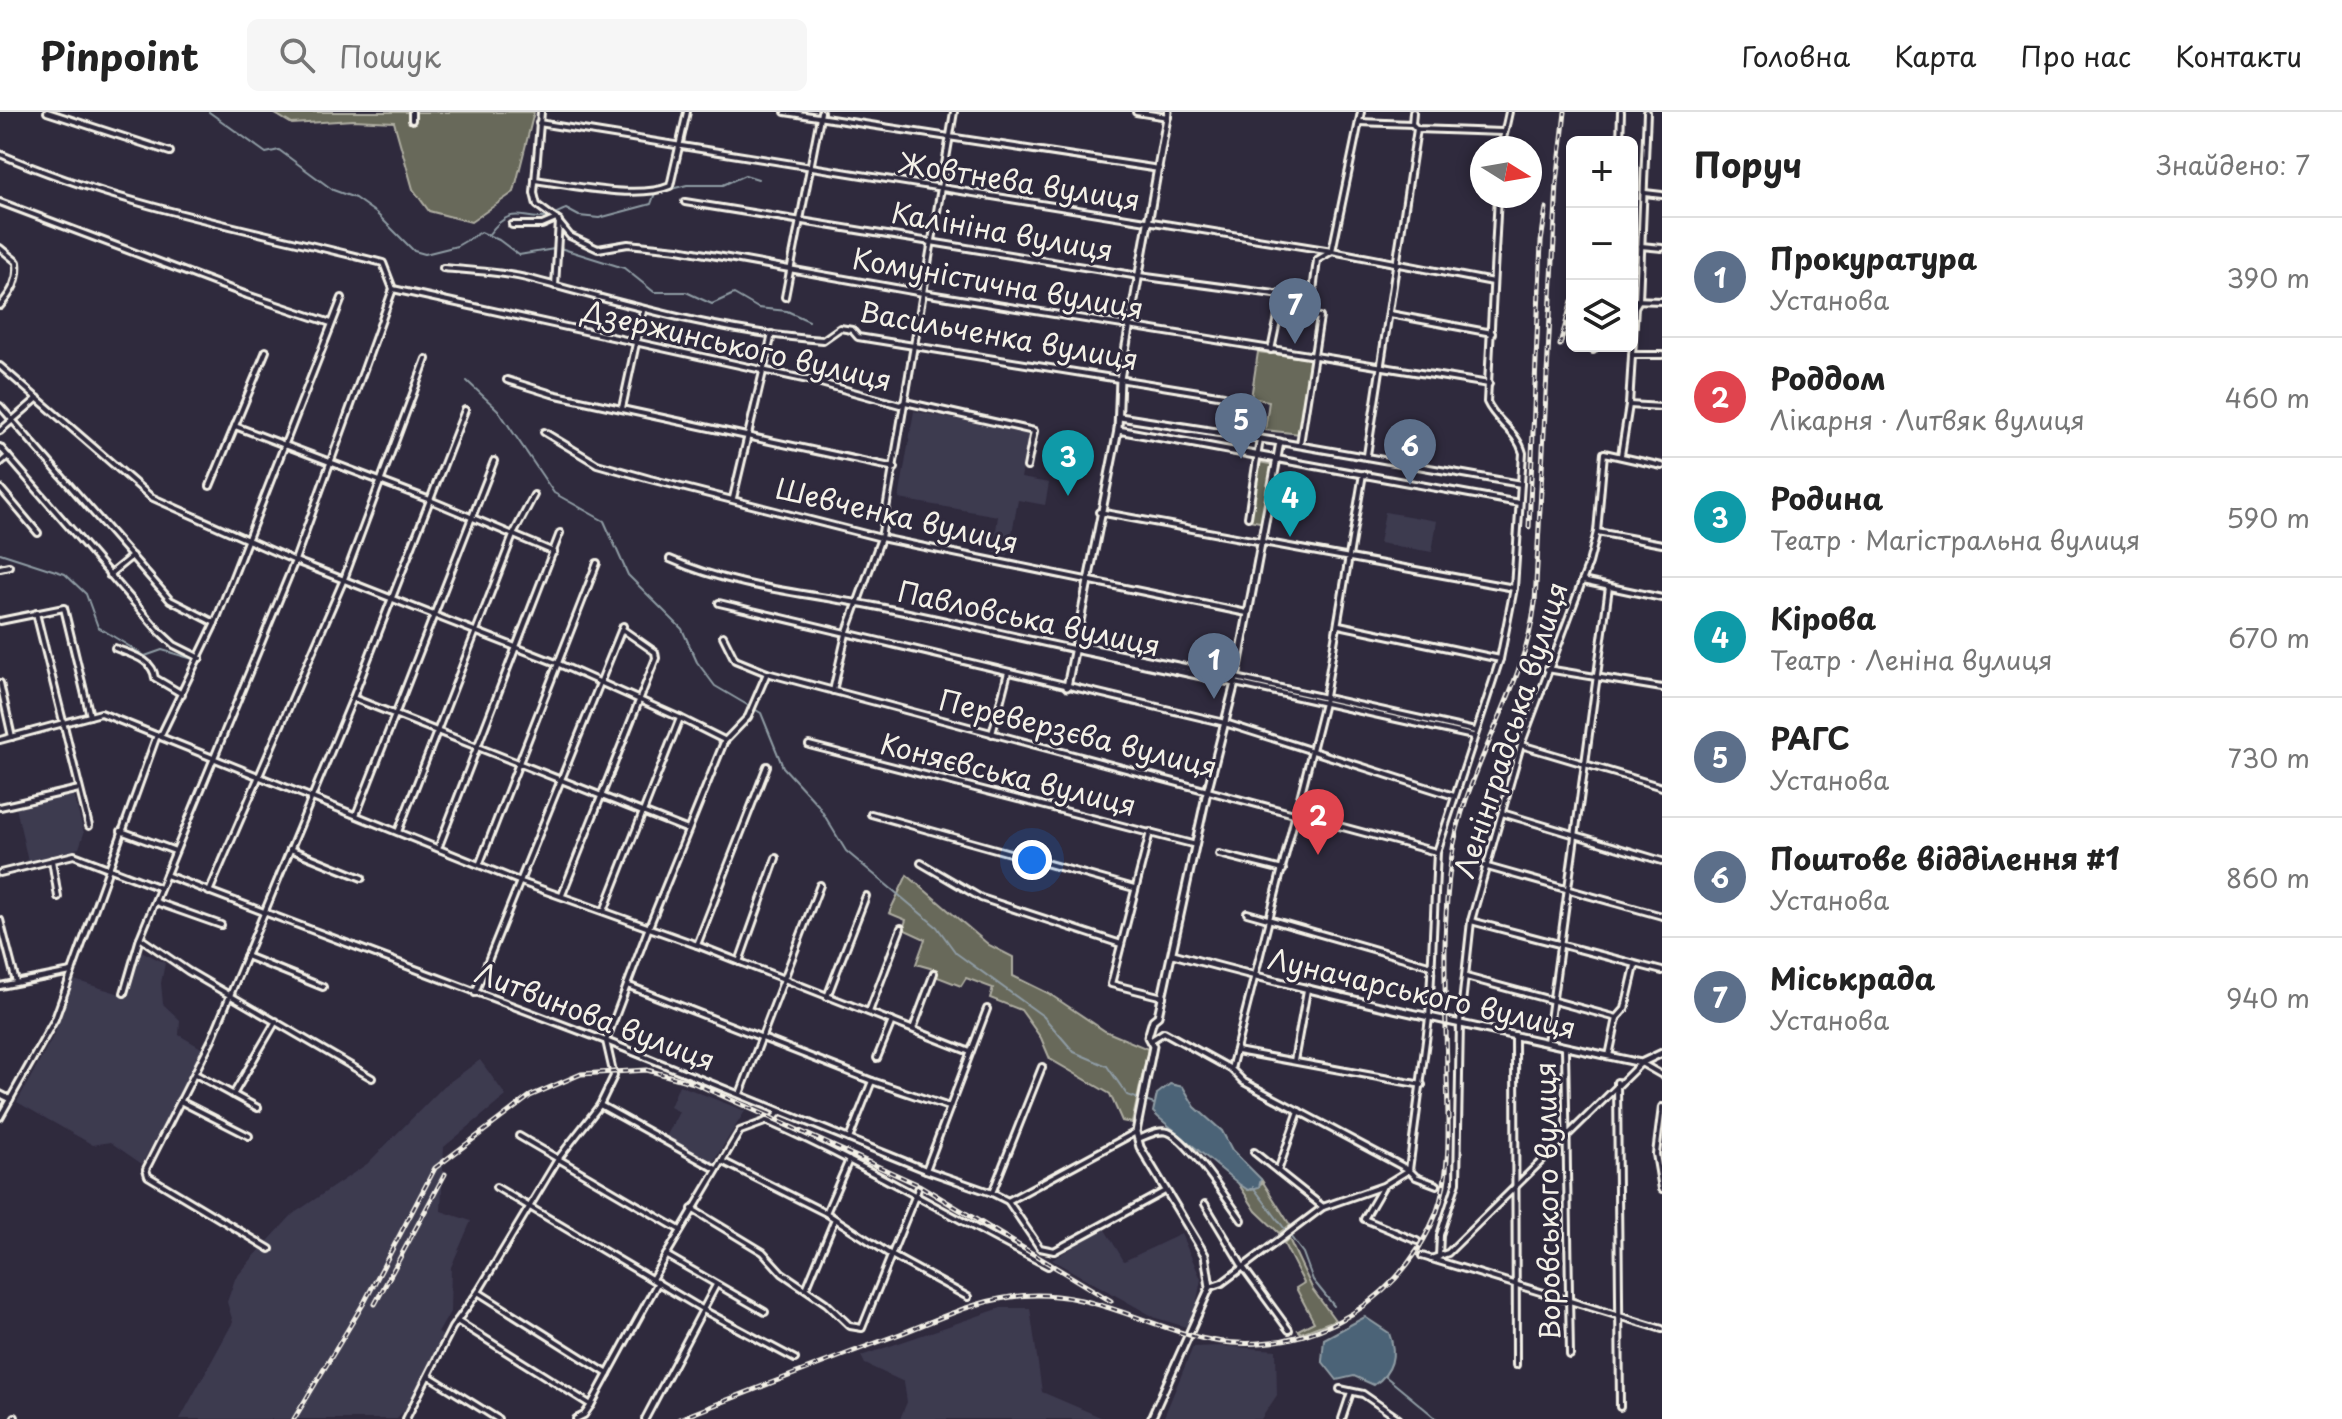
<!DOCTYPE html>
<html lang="uk">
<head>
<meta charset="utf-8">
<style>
	body { margin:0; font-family:"Playpen Sans",sans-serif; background:#f6f6f6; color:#222 }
	.controls { position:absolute; right:24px; top:24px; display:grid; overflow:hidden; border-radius:12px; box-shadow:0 4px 12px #0003 }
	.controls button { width:72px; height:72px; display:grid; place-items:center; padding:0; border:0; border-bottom:2px solid #e0e0e0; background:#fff; color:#222; font:40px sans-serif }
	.compass { position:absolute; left:1470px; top:24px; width:72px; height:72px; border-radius:50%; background:#fff; box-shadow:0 4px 12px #0003; rotate:101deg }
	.you { position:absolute; left:1032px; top:748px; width:28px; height:28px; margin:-20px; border:6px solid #fff; border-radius:50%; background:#1a73e8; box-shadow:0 0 0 12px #1a73e833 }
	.badge { display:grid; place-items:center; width:52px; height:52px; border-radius:50%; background:#b45309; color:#fff; font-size:26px; font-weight:700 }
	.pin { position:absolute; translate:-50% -66px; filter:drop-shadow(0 2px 4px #0008) }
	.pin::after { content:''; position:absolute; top:42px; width:28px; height:24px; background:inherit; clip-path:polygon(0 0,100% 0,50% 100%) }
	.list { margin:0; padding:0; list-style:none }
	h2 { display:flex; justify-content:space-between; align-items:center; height:104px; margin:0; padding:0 32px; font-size:34px }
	h2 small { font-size:26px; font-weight:400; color:#767676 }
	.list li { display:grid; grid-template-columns:52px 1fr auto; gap:24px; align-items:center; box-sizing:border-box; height:120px; padding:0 32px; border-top:2px solid #e0e0e0 }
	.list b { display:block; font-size:30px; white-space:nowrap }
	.list p { margin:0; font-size:26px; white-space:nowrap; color:#767676 }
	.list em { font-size:26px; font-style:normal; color:#767676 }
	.icon { flex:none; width:44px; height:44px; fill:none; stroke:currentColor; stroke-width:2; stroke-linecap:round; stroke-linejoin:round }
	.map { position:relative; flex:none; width:1662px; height:1307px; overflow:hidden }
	header { display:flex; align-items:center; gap:48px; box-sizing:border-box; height:112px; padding:0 40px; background:#fff; border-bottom:2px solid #e0e0e0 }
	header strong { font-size:38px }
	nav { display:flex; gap:44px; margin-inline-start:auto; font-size:28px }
	.search { width:560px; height:72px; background:#f6f6f6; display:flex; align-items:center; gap:20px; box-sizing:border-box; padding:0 28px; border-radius:12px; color:#767676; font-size:30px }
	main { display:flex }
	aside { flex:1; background:#fff }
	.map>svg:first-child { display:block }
	.built { fill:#3d3a50 }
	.green { fill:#68695a; stroke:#aeada1; stroke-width:2 }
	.water { fill:#4c6377; stroke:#8f9ca4; stroke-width:2 }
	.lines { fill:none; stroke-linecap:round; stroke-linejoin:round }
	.stream { stroke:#8f9ca4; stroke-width:2 }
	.street-casing { stroke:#f4f1e8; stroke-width:10 }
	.secondary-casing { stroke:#f4f1e8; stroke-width:11 }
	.street { stroke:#2f2a3d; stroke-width:4 }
	.secondary { stroke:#2f2a3d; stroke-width:5 }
	.rail-casing { stroke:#f4f1e8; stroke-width:5 }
	.rail { stroke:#2f2a3d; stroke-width:2; stroke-dasharray:6; stroke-linecap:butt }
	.labels { text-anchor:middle; stroke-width:6; stroke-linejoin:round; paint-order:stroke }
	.street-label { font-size:28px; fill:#f4f1e8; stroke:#2f2a3d }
</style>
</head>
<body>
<header>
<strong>Pinpoint</strong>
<div class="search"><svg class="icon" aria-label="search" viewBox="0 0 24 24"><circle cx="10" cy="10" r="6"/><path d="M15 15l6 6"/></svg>Пошук</div>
<nav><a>Головна</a><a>Карта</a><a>Про нас</a><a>Контакти</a></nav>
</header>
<main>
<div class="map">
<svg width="1662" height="1307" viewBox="0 0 1662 1307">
	<rect width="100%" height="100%" fill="#2f2a3d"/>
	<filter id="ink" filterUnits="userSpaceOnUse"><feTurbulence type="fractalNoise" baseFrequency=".0125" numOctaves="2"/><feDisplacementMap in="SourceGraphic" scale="16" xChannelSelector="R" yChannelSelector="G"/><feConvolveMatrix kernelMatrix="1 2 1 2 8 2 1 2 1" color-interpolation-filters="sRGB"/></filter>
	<g filter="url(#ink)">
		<g class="built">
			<polygon points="914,299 1029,322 1021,366 1049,371 1045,393 1018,388 1008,443 993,440 998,404 899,387"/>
			<polygon points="1385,400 1437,409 1432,440 1379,431"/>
			<polygon points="73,681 84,721 79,736 28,750 16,695"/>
			<polygon points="141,839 165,851 161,871 163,892 180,908 179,923 203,937 142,1052 110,1030 93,1033 17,990 55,921 74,868 127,884"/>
			<polygon points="480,948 506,984 444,1035 441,1099 471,1109 451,1155 450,1200 438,1221 442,1223 412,1290 396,1307 180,1307 233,1210 227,1190 235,1167 250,1149 293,1102 367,1052 444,974"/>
			<polygon points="679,973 745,999 712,1052 666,1025 679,1000 670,995"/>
			<polygon points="1104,1116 1124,1149 1181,1122 1201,1167 1196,1194 1186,1215 1156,1206 1052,1148"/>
			<polygon points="1001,1196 1030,1196 1042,1280 1105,1307 900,1307 907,1290 904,1270 865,1252 861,1244"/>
			<polygon points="1222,1234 1276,1238 1277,1283 1261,1307 1163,1307 1193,1235"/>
		</g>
		<g class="green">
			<polygon points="272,0 534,0 514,80 471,110 429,99 413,77 394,10 353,8 292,12"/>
			<polygon points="1258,240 1313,247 1300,322 1265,318 1269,289 1251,286"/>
			<polygon points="1259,350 1275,353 1265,411 1249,408"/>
			<polygon points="907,763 989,833 1013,845 1013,864 1048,881 1105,919 1148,937 1132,1011 1122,1009 1110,982 1050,947 1041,926 1021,898 990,886 993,876 966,866 961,874 935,864 937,858 916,852 925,827 903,817 906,808 889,801"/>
			<polygon points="1261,1067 1290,1113 1279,1121 1256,1099 1238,1071 1249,1078 1262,1071"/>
			<polygon points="1289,1127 1313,1178 1335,1208 1301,1221 1298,1218 1314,1210 1296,1176 1304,1171 1284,1132"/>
		</g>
		<g class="water">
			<polygon points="1170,972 1183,975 1195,995 1222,1019 1232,1038 1261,1067 1259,1075 1248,1078 1239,1072 1158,1005 1153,1000 1157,982"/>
			<path d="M1365,1205L1389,1221C1397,1242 1393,1260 1374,1273L1354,1264L1337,1268L1322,1249L1324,1227Z"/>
		</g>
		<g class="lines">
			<g class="stream">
				<polyline points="209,0 266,41 279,38 333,78 355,86 376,101 414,139 425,142 457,134 481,120 499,128 519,143 560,136 624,156 654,180 686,180 712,192 734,182 758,196 787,199 809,209"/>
				<path d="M489,122C514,89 524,111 548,105C554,103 560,99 566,97L579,104L599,106L651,92L655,81L687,73H723L745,63L758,67"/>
				<polyline points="467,269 498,298 554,381 604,409 628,463 682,517 697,550 715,574 761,601 783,655 818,693 846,739 937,815 956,841 1043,904 1074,940 1107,954 1127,983 1154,992"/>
				<polyline points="0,441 65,462 86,482 98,515 145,544 162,538 193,547"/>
				<polyline points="1253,1075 1303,1141 1313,1168 1334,1194"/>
				<polyline points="1385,1264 1437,1307"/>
			</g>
			<defs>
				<g id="street">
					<polyline points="47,0 170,40"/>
					<polyline points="412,0 412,8"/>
					<polyline points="541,0 534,81 537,93 556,107"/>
					<polyline points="785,0 1159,57"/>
					<polyline points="1136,0 1168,5"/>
					<polyline points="1359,10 1412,12 1417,17 1502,20"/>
					<polyline points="539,11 1332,139 1493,170"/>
					<polyline points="1412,12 1413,0"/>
					<polyline points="1620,30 1621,0"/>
					<polyline points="1501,36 1509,0"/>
					<path d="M0,42C122,95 255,118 383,151L393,177L294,451L140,826L124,881"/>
					<path d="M535,68C570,73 639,88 670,74L687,0"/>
					<polyline points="1645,81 1662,83"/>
					<polyline points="0,90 247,183 331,211"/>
					<polyline points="685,90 1139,164 1312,187 1317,148 1332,139 1361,0"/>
					<polyline points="512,113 542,113 556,107 570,124 598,137 628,132 678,137 923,181 1489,272"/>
					<polyline points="1641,134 1662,136"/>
					<path d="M0,136L17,150C19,168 12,180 0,194"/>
					<path d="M443,156C473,159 505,160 534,168C629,193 724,221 823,228L840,216L852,218L858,225L1224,284"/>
					<polyline points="555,174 559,109"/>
					<polyline points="393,177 817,270 900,293 905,290 1034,319 1027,355"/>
					<polyline points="785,185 821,0"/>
					<polyline points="1632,188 1662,189"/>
					<polyline points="1390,202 1492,221"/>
					<polyline points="1271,238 1279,200 1320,205 1300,332"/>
					<polyline points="1593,238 1594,234"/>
					<polyline points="1632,243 1662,243"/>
					<polyline points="0,254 151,385 293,448 559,552 680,606 604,799"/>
					<polyline points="507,268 552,282 895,356"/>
					<polyline points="1629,293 1662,295"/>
					<polyline points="0,294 170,488 215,511"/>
					<polyline points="622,296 643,199"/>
					<polyline points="235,314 430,388 554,440"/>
					<polyline points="0,319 38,286"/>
					<polyline points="544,320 597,352 650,367 881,426 1247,501"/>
					<polyline points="1280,330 1521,372"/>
					<polyline points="0,335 158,518 174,533 200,546"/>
					<polyline points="1367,343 1417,17"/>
					<polyline points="1621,343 1629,293 1635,195 1639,188 1647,0"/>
					<polyline points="1277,347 1519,391"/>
					<polyline points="0,351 8,344"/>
					<polyline points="210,374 266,239"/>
					<polyline points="0,376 38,421"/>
					<polyline points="733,386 772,222"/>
					<polyline points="1099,400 1514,476"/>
					<polyline points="1248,405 1260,327"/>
					<polyline points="1597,420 1662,432"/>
					<path d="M670,447C734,476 806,481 874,494C941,507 1007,523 1073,537"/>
					<polyline points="0,456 9,454"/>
					<polyline points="109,463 132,444"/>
					<polyline points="1582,469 1662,486"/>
					<polyline points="719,491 1225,611 1454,684"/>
					<polyline points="36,501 89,714"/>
					<polyline points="0,509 64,496 90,604"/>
					<polyline points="1339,513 1500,547"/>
					<polyline points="723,524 735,548 767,561 1436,740"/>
					<path d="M115,536C132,543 153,547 155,566L182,582"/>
					<polyline points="1547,557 1662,576"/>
					<polyline points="1236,566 1475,619"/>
					<polyline points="0,571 12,625"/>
					<polyline points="1235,571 1473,624"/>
					<polyline points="833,579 846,522 881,426 954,0"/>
					<polyline points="353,586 688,718"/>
					<polyline points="680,606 724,628"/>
					<polyline points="992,622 1008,560"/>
					<polyline points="0,628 101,601 521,770 697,833 970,940"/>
					<polyline points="809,633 1196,733"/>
					<polyline points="1521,633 1662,675"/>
					<polyline points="0,695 79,677"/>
					<polyline points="1502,701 1662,749"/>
					<polyline points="871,702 1134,776"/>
					<polyline points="356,703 494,349"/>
					<polyline points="121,719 175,739"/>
					<polyline points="398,720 514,421 534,383"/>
					<polyline points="1150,720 1111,872 1163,885"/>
					<polyline points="439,734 560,421"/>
					<polyline points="290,737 362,766"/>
					<polyline points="1219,742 1283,758"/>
					<polyline points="52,748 58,785"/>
					<polyline points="480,751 597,451"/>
					<polyline points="921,751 981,786 1121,832"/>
					<polyline points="1484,754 1662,804"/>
					<polyline points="0,761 74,743 160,776"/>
					<polyline points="166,763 606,929 926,1058 992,1081 1008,1089 1040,1136 1054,1139 1165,1079"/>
					<polyline points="209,780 344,467 426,247"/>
					<polyline points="562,783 656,546 655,540 622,517"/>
					<polyline points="156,790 221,813"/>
					<polyline points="1247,801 1432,854"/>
					<polyline points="0,808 16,870"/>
					<polyline points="1471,809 1662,859"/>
					<polyline points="140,826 188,859 372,966"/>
					<polyline points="697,833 767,654"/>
					<polyline points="246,844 323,875"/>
					<polyline points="739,850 776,746"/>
					<polyline points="1466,865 1617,906 1609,944"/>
					<polyline points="627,873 872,969 949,995"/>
					<polyline points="0,874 71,860"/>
					<polyline points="475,881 623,514"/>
					<polyline points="827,885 866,784"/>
					<polyline points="869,900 901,816"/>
					<polyline points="1617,906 1625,897 1635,854"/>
					<polyline points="913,917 934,861"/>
					<polyline points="1515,923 1516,1253"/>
					<polyline points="1150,929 1164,920 1231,957 1244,970 1409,1058 1416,1065 1437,1073"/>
					<polyline points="1547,930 1609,475"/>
					<polyline points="1565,935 1570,1243"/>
					<polyline points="1237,939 1422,973"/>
					<polyline points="877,946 892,909"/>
					<polyline points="1294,949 1307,878"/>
					<polyline points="1231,957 1324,591 1363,362"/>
					<polyline points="195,962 258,996"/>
					<polyline points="1617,970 1620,1295"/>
					<polyline points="0,982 10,987"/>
					<polyline points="740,982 820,773"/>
					<polyline points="233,983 276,909"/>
					<polyline points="180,989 249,1024"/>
					<polyline points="600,993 716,1057"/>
					<polyline points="1662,995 1656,1042 1662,1077"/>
					<polyline points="0,1005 55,907 157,623 162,621 215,511 342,186"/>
					<path d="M766,1009C863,1051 953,1106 1048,1154"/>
					<polyline points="519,1024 680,1118"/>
					<polyline points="849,1027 872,969"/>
					<path d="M1138,1027C1147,1024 1158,1017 1168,1020C1188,1027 1229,1090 1242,1108"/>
					<polyline points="1254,1040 1323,1095"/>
					<polyline points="722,1049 826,1101 891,1143 968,1185"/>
					<polyline points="926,1058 987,897"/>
					<polyline points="1278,1059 1299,999"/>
					<polyline points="496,1075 707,1200 795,1247"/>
					<polyline points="1382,1076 1364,1107 1417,1129"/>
					<polyline points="992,1081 1042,955"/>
					<polyline points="1008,1089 1136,1020"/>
					<polyline points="1205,1092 1243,1155 1289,1218"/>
					<polyline points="692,1097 763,1140 782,1161 826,1191 850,1214 862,1216 918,1077"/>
					<polyline points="826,1101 849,1048"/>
					<polyline points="270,1137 148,1064 146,1057 212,927 353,586 465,298"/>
					<polyline points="666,1143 765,1200"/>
					<polyline points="1422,1144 1662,1217"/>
					<polyline points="1439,1145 1440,1123 1457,1070 1460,910 1471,809 1521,633 1589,451 1597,420 1604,341 1662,354"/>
					<polyline points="1431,1147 1448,1141 1641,951 1662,963"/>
					<polyline points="652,1167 740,1019 773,1007 780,1000"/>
					<path d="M1210,1175L1222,1171L1323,1095L1383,1074L1409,1058L1429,906L1437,740L1500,547L1514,476L1523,341C1517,319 1496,310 1487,290L1498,84"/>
					<polyline points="806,1177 834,1109"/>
					<polyline points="478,1180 608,1262"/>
					<polyline points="457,1209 591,1293"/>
					<polyline points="429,1264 498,1307"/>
					<polyline points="1340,1277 1363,1282 1399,1307"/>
					<polyline points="14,1307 15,1305"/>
					<polyline points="406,1307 452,1216 478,1180 558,1047 600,993 614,964 606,929 649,815 724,630 748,605 767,561"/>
					<polyline points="576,1307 584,1303 591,1293 658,1170"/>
					<polyline points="645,1307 716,1173"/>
					<polyline points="1342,1307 1351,1280"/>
				</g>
				<g id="secondary">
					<polyline points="1120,305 1280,330 1235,571 1206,684 1158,904 1153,908 1148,925 1153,934 1136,1020 1140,1035 1205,1143 1210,1175 1151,1307"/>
					<polyline points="1118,318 1277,347"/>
					<polyline points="1075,533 1236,566"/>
					<polyline points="1074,537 1235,571"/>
					<polyline points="1067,575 1118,318 1120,267 1168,0"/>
					<path d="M1173,842C1328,885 1484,917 1641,951L1662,941"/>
				</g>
			</defs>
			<use href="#street" class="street-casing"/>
			<use href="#secondary" class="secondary-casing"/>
			<use href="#street" class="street"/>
			<use href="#secondary" class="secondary"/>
			<defs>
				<g id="rail">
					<polyline points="1560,233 1572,189"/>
					<polyline points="1529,415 1541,130 1546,96"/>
					<polyline points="375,1192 445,1062"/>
					<polyline points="294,1307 365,1189 435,1056 530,984 581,962 647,958 694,971 919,1073 1111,1189"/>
					<path d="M679,1307C753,1278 826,1249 900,1222C936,1208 973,1190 1011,1185C1077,1175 1128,1205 1189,1223C1291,1253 1397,1200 1436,1102C1452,1060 1448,1008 1447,963C1446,893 1441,819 1451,749C1463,658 1524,581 1535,491L1557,71L1565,0"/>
				</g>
			</defs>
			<use href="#rail" class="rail-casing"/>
			<use href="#rail" class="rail"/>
		</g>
	</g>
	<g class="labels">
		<g class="street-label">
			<text transform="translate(1019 70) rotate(9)" y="10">Жовтнева вулиця</text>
			<text transform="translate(1002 120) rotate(10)" y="10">Калініна вулиця</text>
			<text transform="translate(998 172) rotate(10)" y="10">Комуністична вулиця</text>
			<text transform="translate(999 224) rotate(10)" y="10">Васильченка вулиця</text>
			<text transform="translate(737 234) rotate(13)" y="10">Дзержинського вулиця</text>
			<text transform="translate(897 404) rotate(13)" y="10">Шевченка вулиця</text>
			<text transform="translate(1029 507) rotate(12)" y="10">Павловська вулиця</text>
			<text transform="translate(1511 618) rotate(-72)" y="10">Ленінградська вулиця</text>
			<text transform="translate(1078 622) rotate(14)" y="10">Переверзєва вулиця</text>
			<text transform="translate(1008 663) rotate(14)" y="10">Коняєвська вулиця</text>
			<text transform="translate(1422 882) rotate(13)" y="10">Луначарського вулиця</text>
			<text transform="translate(595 905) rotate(21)" y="10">Литвинова вулиця</text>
			<text transform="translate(1548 1089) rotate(-91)" y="10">Воровського вулиця</text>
		</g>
	</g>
</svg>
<div class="controls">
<button>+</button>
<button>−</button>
<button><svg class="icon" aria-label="layers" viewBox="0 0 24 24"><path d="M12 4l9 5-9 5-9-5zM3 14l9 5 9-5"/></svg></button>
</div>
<svg class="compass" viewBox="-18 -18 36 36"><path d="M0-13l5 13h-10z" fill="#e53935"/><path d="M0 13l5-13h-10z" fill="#767676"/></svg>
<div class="you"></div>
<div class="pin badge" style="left:1214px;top:587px;background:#5c6f8a">1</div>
<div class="pin badge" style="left:1318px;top:743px;background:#e0444e">2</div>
<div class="pin badge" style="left:1068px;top:384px;background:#0f9aa8">3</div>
<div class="pin badge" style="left:1290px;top:425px;background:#0f9aa8">4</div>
<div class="pin badge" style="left:1241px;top:347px;background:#5c6f8a">5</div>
<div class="pin badge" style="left:1410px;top:373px;background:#5c6f8a">6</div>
<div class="pin badge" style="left:1295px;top:232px;background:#5c6f8a">7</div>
</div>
<aside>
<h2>Поруч<small>Знайдено: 7</small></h2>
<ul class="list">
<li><span class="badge" style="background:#5c6f8a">1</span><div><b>Прокуратура</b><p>Установа</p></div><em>390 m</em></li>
<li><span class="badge" style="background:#e0444e">2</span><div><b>Роддом</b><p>Лікарня · Литвяк вулиця</p></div><em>460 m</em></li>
<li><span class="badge" style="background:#0f9aa8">3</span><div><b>Родина</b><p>Театр · Магістральна вулиця</p></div><em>590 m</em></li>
<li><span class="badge" style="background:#0f9aa8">4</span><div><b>Кірова</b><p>Театр · Леніна вулиця</p></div><em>670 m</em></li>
<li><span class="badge" style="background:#5c6f8a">5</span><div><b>РАГС</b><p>Установа</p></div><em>730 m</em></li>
<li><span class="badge" style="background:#5c6f8a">6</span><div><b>Поштове відділення #1</b><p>Установа</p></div><em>860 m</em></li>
<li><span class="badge" style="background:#5c6f8a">7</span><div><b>Міськрада</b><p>Установа</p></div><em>940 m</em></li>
</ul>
</aside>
</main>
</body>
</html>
